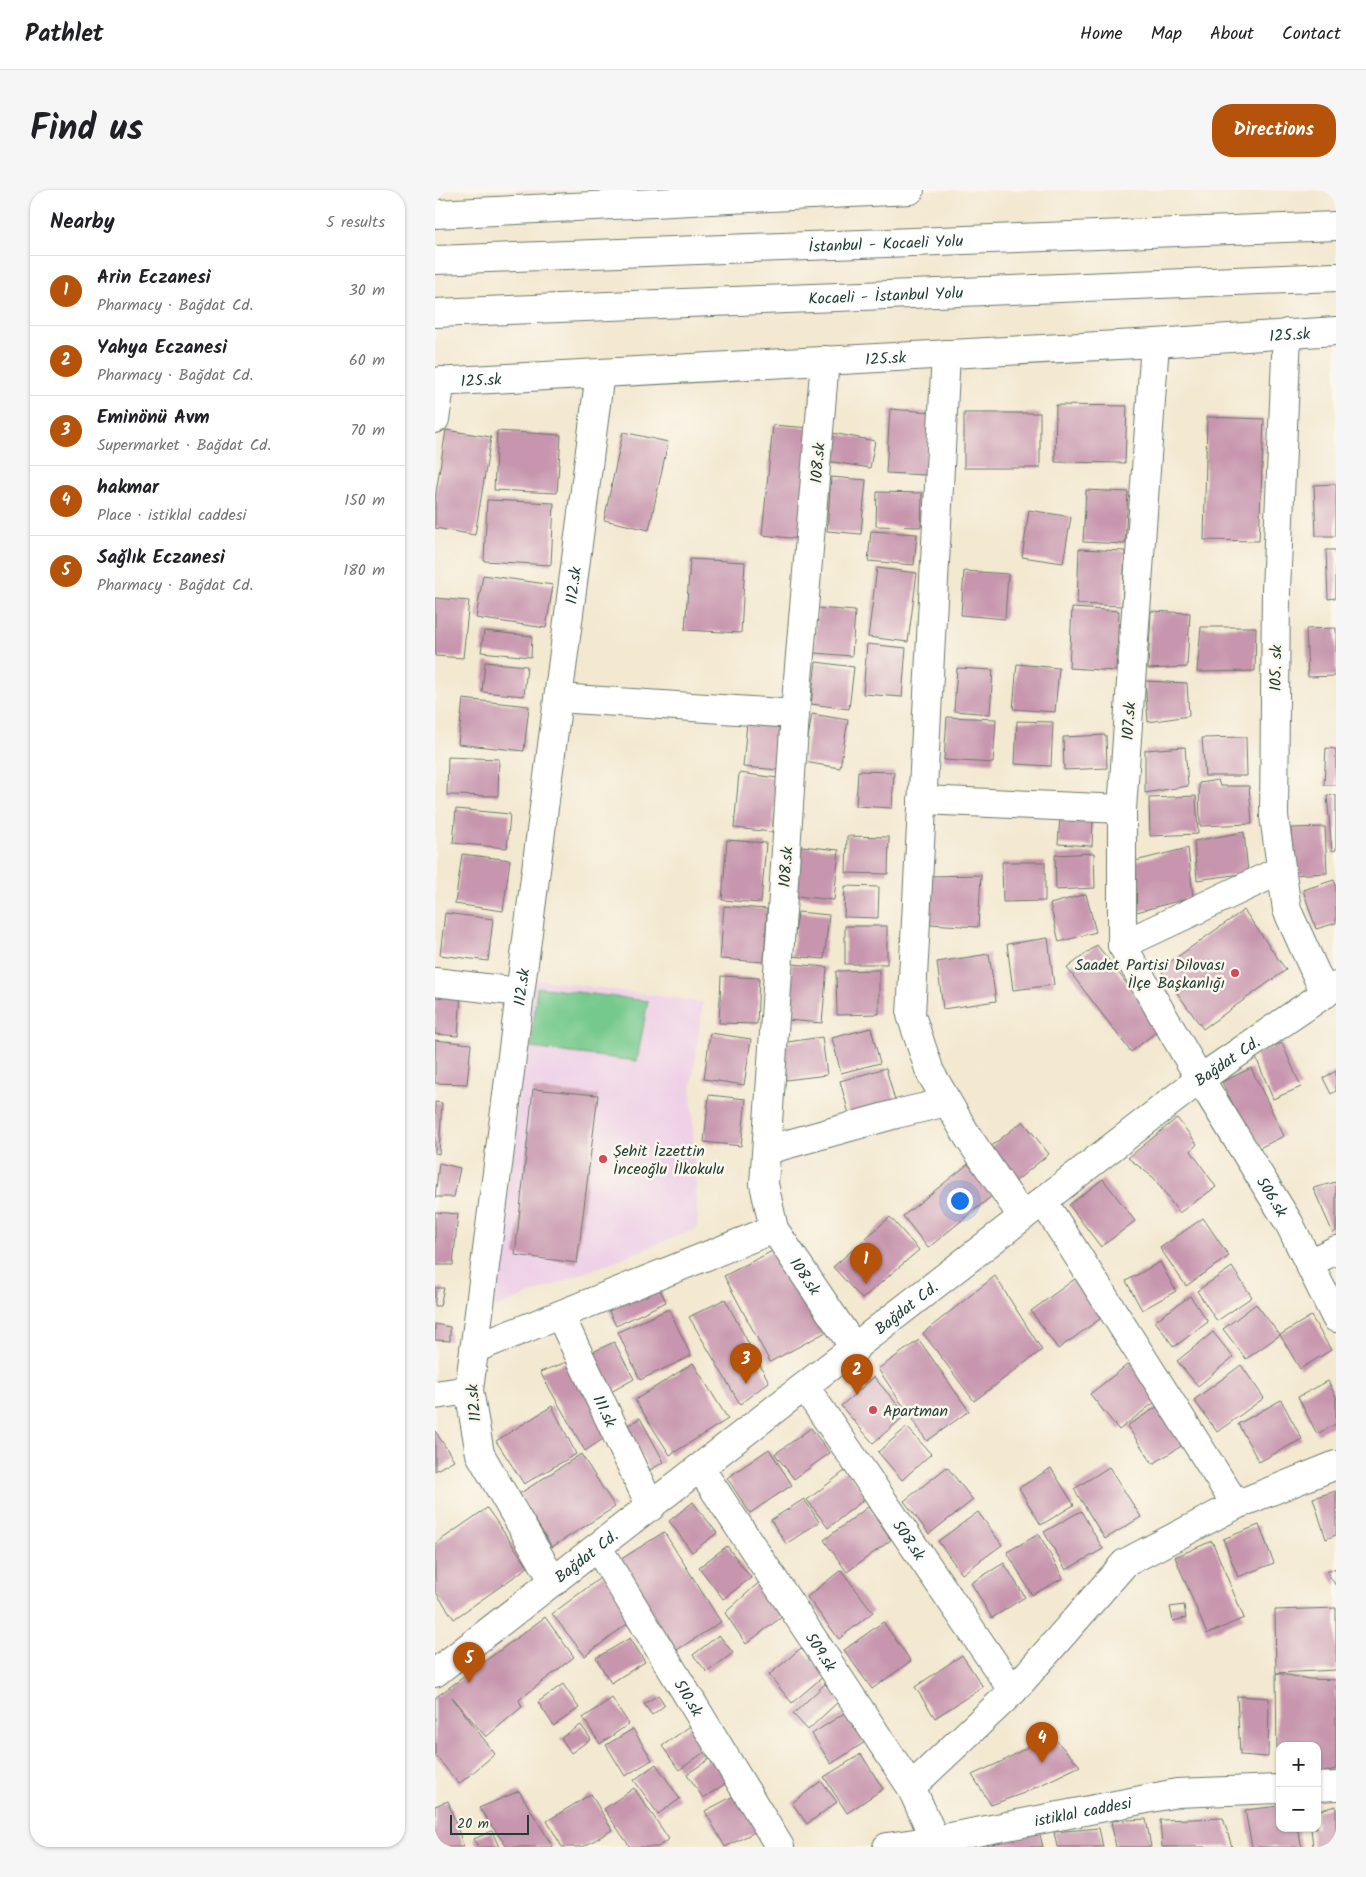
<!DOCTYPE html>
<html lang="en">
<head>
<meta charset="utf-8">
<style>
	body { margin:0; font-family:Kalam,sans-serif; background:#f6f6f6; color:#202124 }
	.controls { position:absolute; right:15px; bottom:15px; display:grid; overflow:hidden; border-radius:10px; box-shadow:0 1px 4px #0004 }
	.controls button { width:45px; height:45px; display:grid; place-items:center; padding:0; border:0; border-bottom:1px solid #e0e0e0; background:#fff; color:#202124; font:25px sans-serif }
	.scale { position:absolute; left:15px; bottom:12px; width:79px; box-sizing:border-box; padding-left:5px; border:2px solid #1f3d34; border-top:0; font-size:14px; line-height:18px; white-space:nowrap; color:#1f3d34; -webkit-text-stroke:4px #fbf7ec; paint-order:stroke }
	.you { position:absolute; left:524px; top:1010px; width:18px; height:18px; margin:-12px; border:4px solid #fff; border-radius:50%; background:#1a73e8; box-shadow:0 0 0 8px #1a73e833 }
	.badge { display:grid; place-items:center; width:32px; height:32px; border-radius:50%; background:#b45309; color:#fff; font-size:16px; font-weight:700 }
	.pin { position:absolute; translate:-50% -41px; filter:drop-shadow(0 1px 2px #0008) }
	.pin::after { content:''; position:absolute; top:26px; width:18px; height:15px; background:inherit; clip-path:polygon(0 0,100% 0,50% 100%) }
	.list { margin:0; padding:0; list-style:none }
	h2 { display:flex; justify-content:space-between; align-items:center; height:65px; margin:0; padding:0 20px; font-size:21px }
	h2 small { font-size:16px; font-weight:400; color:#757577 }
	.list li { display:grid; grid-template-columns:32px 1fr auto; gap:15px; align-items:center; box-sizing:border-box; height:70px; padding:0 20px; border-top:1px solid #e0e0e0 }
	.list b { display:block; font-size:19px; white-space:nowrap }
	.list p { margin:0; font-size:16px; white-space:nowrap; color:#757577 }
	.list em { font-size:16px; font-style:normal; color:#757577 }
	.map { position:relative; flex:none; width:901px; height:1657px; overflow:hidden; border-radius:20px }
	header { display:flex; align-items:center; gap:30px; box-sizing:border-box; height:70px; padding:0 25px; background:#fff; border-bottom:1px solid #e0e0e0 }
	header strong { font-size:24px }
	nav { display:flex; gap:28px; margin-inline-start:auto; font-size:18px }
	.intro { display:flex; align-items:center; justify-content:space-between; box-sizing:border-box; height:120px; padding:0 30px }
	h1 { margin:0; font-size:35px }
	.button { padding:12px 22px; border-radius:20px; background:#b45309; color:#fff; font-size:18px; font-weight:700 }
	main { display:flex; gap:30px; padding:0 30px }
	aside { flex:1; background:#fff; border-radius:20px; box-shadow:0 1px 4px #0004 }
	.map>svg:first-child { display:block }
	.built { fill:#eed0e7 }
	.green { fill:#75c98c; stroke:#4a8360 }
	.building { fill:#c796ae }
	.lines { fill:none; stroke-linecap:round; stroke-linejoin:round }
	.minor-casing { stroke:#69796b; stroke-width:30 }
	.tertiary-casing { stroke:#69796b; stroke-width:30 }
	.secondary-casing { stroke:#69796b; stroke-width:30 }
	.trunk-casing { stroke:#69796b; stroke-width:30 }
	.minor { stroke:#fff; stroke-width:28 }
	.tertiary { stroke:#fff; stroke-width:28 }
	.secondary { stroke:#fff; stroke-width:28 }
	.trunk { stroke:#fff; stroke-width:28 }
	.poi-dot { fill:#d1495b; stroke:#fbf7ec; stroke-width:2 }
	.labels { text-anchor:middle; stroke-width:5; stroke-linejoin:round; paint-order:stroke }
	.street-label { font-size:16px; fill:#1f3d34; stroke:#fbf7ec }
	.poi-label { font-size:16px; fill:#1f3d34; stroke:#fbf7ec; text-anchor:start }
</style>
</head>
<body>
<header>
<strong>Pathlet</strong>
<nav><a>Home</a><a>Map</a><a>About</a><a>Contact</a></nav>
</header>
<div class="intro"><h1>Find us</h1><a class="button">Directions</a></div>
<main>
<aside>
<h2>Nearby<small>5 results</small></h2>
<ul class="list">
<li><span class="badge">1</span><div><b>Arin Eczanesi</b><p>Pharmacy · Bağdat Cd.</p></div><em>30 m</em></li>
<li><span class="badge">2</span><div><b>Yahya Eczanesi</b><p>Pharmacy · Bağdat Cd.</p></div><em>60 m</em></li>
<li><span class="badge">3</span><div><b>Eminönü Avm</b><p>Supermarket · Bağdat Cd.</p></div><em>70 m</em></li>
<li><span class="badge">4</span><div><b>hakmar</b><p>Place · istiklal caddesi</p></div><em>150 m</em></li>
<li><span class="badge">5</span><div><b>Sağlık Eczanesi</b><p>Pharmacy · Bağdat Cd.</p></div><em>180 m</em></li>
</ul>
</aside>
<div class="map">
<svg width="901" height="1657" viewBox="0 0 901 1657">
	<rect width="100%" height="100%" fill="#fbf7ec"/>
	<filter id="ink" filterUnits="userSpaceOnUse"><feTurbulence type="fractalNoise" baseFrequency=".02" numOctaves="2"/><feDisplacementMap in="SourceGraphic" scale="10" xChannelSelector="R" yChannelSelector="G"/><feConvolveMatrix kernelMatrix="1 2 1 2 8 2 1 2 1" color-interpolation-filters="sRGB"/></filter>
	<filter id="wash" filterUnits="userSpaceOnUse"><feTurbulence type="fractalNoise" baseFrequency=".0096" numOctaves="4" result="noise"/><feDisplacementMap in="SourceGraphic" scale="20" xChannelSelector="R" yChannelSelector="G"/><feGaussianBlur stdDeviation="1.12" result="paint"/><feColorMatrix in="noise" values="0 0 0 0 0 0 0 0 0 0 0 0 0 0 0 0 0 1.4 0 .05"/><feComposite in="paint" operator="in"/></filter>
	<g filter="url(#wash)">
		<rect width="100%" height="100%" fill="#f3e8d0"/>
		<polygon class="built" points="99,789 268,812 256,900 263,1038 58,1119"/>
		<polygon class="green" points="102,797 213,811 202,871 96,858"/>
		<g id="blocks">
			<g class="building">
				<polygon points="621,215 692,216 690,273 620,272"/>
				<polygon points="455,219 495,222 491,285 451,283"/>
				<rect x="529" y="223" width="76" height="55"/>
				<polygon points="772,227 829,229 824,351 769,350"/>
				<polygon points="338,235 375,238 365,349 327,345"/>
				<polygon points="11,240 56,247 40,345 0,338 0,309"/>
				<polygon points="62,241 126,245 122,303 59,300"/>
				<polygon points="188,242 233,252 214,340 169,330"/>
				<polygon points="397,243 440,251 435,278 392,271"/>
				<polygon points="396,287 431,290 426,344 392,341"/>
				<polygon points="901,294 901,346 881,346 879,295"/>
				<polygon points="651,300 693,302 690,354 648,352"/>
				<polygon points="442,302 487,303 486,337 441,336"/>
				<polygon points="52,310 119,313 116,375 49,371"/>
				<polygon points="594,320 636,327 628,373 587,367"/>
				<polygon points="436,341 482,344 479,375 433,371"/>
				<polygon points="644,359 690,361 687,416 642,414"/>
				<polygon points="891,360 901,360 901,408 893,409"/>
				<polygon points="255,369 310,372 306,443 250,440"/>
				<polygon points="442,378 482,383 473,452 433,447"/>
				<polygon points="529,381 573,384 570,429 526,425"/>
				<polygon points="48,385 118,395 111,438 41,428"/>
				<polygon points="0,408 34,411 28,468 0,466"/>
				<polygon points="383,418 420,421 417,466 379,463"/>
				<polygon points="637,418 684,421 681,481 634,478"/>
				<polygon points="716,421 755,423 752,477 713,479"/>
				<polygon points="766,437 821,437 820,481 762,482"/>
				<polygon points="901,438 901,486 873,487 871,439"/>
				<polygon points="49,441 97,446 96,467 46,462"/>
				<polygon points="432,454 471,458 467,507 428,504"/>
				<polygon points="50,472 92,476 89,506 47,502"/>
				<polygon points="381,472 419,477 414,519 376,514"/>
				<polygon points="582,474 624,478 620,522 578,519"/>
				<polygon points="522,478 558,480 555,524 519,521"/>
				<polygon points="710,491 752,493 754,526 713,532"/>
				<polygon points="28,509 94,516 89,561 23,554"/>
				<polygon points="377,524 413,530 405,578 369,572"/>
				<polygon points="512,527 561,529 558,573 509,570"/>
				<polygon points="582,531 618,532 616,576 580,574"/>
				<polygon points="312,532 349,535 345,580 308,577"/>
				<polygon points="671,545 672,578 629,580 628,547"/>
				<polygon points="811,547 812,586 770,586 767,548"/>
				<polygon points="750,557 753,596 710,603 710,560"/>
				<polygon points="891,558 901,559 901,595 889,595"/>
				<polygon points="13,567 64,569 63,606 12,605"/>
				<polygon points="423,581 459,582 457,618 421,616"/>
				<polygon points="304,583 343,588 337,642 299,638"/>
				<polygon points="783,590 785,596 814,596 817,634 765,636 764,593"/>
				<polygon points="901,605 901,660 897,661 892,606"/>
				<polygon points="761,606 763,644 715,646 714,608"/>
				<polygon points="21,619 75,624 72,658 18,653"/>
				<polygon points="625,628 658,630 657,656 623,654"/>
				<polygon points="890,637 892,683 857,685 856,638"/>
				<polygon points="809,642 813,683 762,690 759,651"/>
				<polygon points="412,646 454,647 453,684 411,683"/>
				<polygon points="292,650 331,653 326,713 287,710"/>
				<polygon points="366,656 404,660 399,710 361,706"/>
				<polygon points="753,658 758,707 698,723 692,673"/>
				<polygon points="659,663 660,698 621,700 620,665"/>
				<polygon points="27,664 75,670 68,721 20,714"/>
				<polygon points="567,672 610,672 610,711 568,712"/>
				<polygon points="546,685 543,737 495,734 494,686"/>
				<polygon points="899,690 901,695 901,733 881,739 868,700"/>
				<polygon points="410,696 444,697 443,728 409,727"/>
				<polygon points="651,704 661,742 624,752 615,714"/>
				<polygon points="289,716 332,719 329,772 285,769"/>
				<polygon points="809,720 851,780 768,839 725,779"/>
				<polygon points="363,722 394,725 389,769 357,766"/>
				<polygon points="10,723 58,729 53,771 5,765"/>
				<rect x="410" y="736" width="42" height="38"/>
				<polygon points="613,748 619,795 578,800 572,754"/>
				<polygon points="662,755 726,838 696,862 632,778"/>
				<polygon points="554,764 561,811 508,819 502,772"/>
				<polygon points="357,774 392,777 387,833 352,830"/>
				<polygon points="444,780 444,824 402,825 401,781"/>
				<polygon points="286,786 324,788 322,834 284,833"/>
				<polygon points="0,800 26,803 23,846 0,844"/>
				<polygon points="436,838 445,873 406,883 397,848"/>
				<polygon points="275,843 316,849 309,895 269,889"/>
				<polygon points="387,847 392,885 351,890 346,853"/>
				<polygon points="0,850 36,854 32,894 0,893"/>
				<polygon points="847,853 866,897 838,909 820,865"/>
				<polygon points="451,878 460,911 414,924 405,891"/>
				<polygon points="816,878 849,946 820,960 787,892"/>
				<polygon points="901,881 901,901 896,904 888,888"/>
				<polygon points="98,899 163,905 142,1073 80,1065"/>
				<polygon points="274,905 311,909 306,956 269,952"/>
				<polygon points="0,912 7,913 4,964 0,963"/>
				<polygon points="742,928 762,954 756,961 781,997 744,1023 719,988 693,968"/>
				<polygon points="588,931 614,964 576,995 549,962"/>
				<polygon points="4,973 25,978 19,1007 0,1007"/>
				<polygon points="533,974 558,1005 493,1058 468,1026"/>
				<polygon points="668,989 700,1031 666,1057 634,1015"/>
				<polygon points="901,992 901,1041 898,1043 878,998"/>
				<polygon points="0,1022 23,1024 18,1075 0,1075"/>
				<polygon points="455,1027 484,1060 427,1109 398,1077"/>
				<polygon points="768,1028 794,1066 751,1096 725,1058"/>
				<polygon points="345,1057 391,1142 335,1172 289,1086"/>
				<polygon points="725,1072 741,1101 707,1120 691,1091"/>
				<polygon points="797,1077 817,1107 782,1131 762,1101"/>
				<polygon points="560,1086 607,1160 539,1211 488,1143"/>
				<polygon points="641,1088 669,1126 623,1159 596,1121"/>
				<polygon points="223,1095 231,1112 181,1136 173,1119"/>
				<polygon points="0,1098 9,1098 5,1116 0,1116"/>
				<polygon points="755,1106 773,1132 739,1157 720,1131"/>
				<polygon points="290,1109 334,1192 305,1214 254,1127"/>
				<polygon points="821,1114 845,1145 811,1169 788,1139"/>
				<polygon points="234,1119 256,1166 205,1190 183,1142"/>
				<polygon points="876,1126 896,1160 865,1179 845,1145"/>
				<polygon points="0,1134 15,1137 15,1151 0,1150"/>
				<polygon points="778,1142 798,1167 763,1196 742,1171"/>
				<polygon points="484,1150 534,1221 492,1251 443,1179"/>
				<polygon points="179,1152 199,1189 176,1202 156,1163"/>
				<polygon points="140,1169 174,1245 150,1261 105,1182"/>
				<polygon points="697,1171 725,1208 684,1240 655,1204"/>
				<polygon points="258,1173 293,1229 235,1265 200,1210"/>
				<polygon points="806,1175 829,1208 782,1242 759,1210"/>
				<polygon points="439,1187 471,1225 438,1253 406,1216"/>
				<polygon points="893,1191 901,1207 901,1234 882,1244 863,1207"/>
				<polygon points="846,1210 867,1249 824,1272 803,1234"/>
				<polygon points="728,1213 754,1251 718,1274 692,1236"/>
				<polygon points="117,1216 141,1264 89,1294 61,1251"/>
				<polygon points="205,1228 229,1272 215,1280 190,1237"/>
				<polygon points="472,1237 496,1264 467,1290 443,1262"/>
				<polygon points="376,1238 395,1263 359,1289 340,1264"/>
				<polygon points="0,1241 19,1270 0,1281"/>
				<polygon points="334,1259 357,1295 315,1323 292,1288"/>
				<polygon points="146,1264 180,1317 117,1357 84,1304"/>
				<polygon points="512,1277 538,1310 494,1344 469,1311"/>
				<polygon points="674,1277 706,1327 670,1349 639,1299"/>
				<polygon points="616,1278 639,1315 606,1335 584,1298"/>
				<polygon points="411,1280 432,1307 393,1338 372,1310"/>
				<polygon points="901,1301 901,1345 891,1349 878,1308"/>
				<polygon points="369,1309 384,1332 351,1354 336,1330"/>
				<polygon points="258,1312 282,1343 257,1362 234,1331"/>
				<polygon points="433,1317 456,1350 412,1382 389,1350"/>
				<polygon points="52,1318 93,1377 19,1429 0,1401 0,1354"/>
				<polygon points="646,1321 668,1359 631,1380 609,1342"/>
				<polygon points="543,1322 567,1355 527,1384 503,1351"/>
				<polygon points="824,1335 839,1373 803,1387 788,1349"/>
				<polygon points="229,1342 286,1432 237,1463 180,1373"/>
				<polygon points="604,1344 628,1388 597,1405 572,1362"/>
				<polygon points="777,1351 809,1428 772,1444 740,1367"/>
				<polygon points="292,1356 316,1388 288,1409 264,1377"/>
				<polygon points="569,1373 590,1407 557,1428 536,1393"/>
				<polygon points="901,1378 901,1396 892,1382"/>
				<polygon points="406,1380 438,1422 404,1449 372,1407"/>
				<polygon points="169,1385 201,1427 150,1466 117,1424"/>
				<polygon points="331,1386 352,1423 311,1454 290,1423"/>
				<polygon points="749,1415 751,1428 738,1431 735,1417"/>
				<polygon points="901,1418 901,1480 841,1483 840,1420"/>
				<polygon points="110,1427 139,1467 84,1510 87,1517 51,1547 17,1507 60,1564 24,1594 0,1565 0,1508"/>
				<polygon points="448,1432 476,1471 437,1499 409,1460"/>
				<polygon points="284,1445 298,1463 272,1482 258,1465"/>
				<polygon points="195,1448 210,1472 176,1493 161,1468"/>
				<polygon points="366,1458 390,1485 357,1513 334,1485"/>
				<polygon points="527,1465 548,1497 500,1528 480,1497"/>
				<polygon points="841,1483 874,1489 901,1490 901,1579 882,1584 882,1556 845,1556 845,1573 842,1574"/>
				<polygon points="128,1494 144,1518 119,1536 103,1512"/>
				<polygon points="390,1494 405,1510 373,1540 358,1524"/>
				<polygon points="223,1505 230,1515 217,1525 209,1514"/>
				<polygon points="802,1506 834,1508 833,1567 805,1565"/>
				<polygon points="177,1508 194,1534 165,1554 148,1528"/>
				<polygon points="414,1520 433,1550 396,1574 377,1544"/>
				<polygon points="261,1532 278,1556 244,1580 227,1556"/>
				<polygon points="146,1535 156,1549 136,1563 126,1548"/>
				<polygon points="198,1539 217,1570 190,1586 171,1555"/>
				<polygon points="615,1544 645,1576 589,1603 556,1615 537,1585 570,1570"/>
				<polygon points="282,1564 298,1589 268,1608 252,1584"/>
				<polygon points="426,1564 448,1599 412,1623 389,1587"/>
				<polygon points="221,1574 245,1609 223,1624 199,1590"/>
				<polygon points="386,1591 402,1612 372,1634 357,1613"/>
				<polygon points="199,1598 234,1649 223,1657 195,1657 169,1619"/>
				<polygon points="84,1601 118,1657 72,1657 44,1618"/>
				<polygon points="308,1601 328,1638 290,1657 270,1621"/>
				<polygon points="156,1604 177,1640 148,1657 127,1657 112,1631"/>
				<polygon points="13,1611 29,1657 0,1657 0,1616"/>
				<polygon points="845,1616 845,1638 862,1638 867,1657 817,1657 810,1620"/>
				<polygon points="901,1616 901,1657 878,1657 876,1638 882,1638 882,1621"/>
				<polygon points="788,1628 797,1657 727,1657 725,1630"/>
				<polygon points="711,1629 716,1657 681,1657 676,1631"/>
				<polygon points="664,1638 668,1657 622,1657 619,1642"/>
				<polygon points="57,1641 64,1657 43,1657 39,1649"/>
				<polygon points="604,1641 608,1657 559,1657 558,1654"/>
			</g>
		</g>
	</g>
	<g filter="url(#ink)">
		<use href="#blocks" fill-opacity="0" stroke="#69796b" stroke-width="1"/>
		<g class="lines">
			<defs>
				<g id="minor">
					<polyline points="852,143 841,400 839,626 852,720 890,804"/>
					<polyline points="720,153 687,619 687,755 765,889"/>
					<polyline points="511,164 476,825 495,882 533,947 587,1026"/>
					<path id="s1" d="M390,170L360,524L329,994L339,1039L420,1159"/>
					<path id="s2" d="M0,192L720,153L901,141"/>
					<polyline points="0,229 6,191"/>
					<polyline points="123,508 360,524"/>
					<polyline points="487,610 687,619"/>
					<polyline points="687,755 846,680"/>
					<polyline points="0,792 85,802"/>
					<polyline points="332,960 461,924 512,912"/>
					<polyline points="608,1011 801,1315"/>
					<polyline points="874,1073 901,1060"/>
					<path id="s3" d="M125,1125L216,1317"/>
					<polyline points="39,1159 339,1039"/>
					<path id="s4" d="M370,1197L578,1501"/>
					<polyline points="0,1205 34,1200"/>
					<path id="s5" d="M265,1278L476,1597L500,1650"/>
					<path id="s6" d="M163,1358L345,1657"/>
					<path id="s7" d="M119,1392L45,1264L34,1200L165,183"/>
					<polyline points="476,1597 578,1501 690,1373 801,1315 901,1275"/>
				</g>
				<g id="tertiary">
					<polyline points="0,24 475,0"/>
					<path id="s8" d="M765,889L854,1033L901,1128"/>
				</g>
				<g id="secondary">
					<path id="s9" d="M0,1483L765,889L901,796"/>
					<polyline points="882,1597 901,1596"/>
					<path id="s10" d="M452,1657L500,1650L742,1603L845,1599"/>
				</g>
				<g id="trunk">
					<path id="s11" d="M0,70L901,36"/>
					<path id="s12" d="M0,123L901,87"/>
				</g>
			</defs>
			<use href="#minor" class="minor-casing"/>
			<use href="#tertiary" class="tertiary-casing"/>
			<use href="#secondary" class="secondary-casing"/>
			<use href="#trunk" class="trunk-casing"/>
			<use href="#minor" class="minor"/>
			<use href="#tertiary" class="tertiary"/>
			<use href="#secondary" class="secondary"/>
			<use href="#trunk" class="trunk"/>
		</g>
	</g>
	<g class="poi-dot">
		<circle cx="800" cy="783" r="5"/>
		<circle cx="168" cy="969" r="5"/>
		<circle cx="438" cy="1220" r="5"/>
	</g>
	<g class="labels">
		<g class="street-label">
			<text dy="6" stroke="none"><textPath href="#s11" startOffset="451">İstanbul - Kocaeli Yolu</textPath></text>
			<text dy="6" stroke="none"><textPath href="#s12" startOffset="451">Kocaeli - İstanbul Yolu</textPath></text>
			<text dy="6" stroke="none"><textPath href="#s2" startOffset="856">125.sk</textPath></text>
			<text dy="6" stroke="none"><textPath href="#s2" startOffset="451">125.sk</textPath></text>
			<text dy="6" stroke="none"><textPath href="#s2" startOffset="46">125.sk</textPath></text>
			<text transform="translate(382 273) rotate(-85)" y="6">108.sk</text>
			<text dy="6" stroke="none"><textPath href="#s7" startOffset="1024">112.sk</textPath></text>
			<text transform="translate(840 478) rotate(-89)" y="6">105. sk</text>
			<text transform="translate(693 531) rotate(-86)" y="6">107.sk</text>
			<text transform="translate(350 677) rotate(-86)" y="6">108.sk</text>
			<text dy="6" stroke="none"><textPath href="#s7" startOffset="619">112.sk</textPath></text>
			<text dy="6" stroke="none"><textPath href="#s9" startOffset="1001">Bağdat Cd.</textPath></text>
			<text dy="6" stroke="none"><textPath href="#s8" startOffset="138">506.sk</textPath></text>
			<text dy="6" stroke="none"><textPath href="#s1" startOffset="929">108.sk</textPath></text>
			<text dy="6" stroke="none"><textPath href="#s9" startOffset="596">Bağdat Cd.</textPath></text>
			<text transform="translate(38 1213) rotate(-95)" y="6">112.sk</text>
			<text dy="6" stroke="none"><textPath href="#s3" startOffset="106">111.sk</textPath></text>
			<text dy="6" stroke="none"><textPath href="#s4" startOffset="185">508.sk</textPath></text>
			<text dy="6" stroke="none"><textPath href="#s9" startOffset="191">Bağdat Cd.</textPath></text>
			<text dy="6" stroke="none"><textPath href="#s5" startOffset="220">509.sk</textPath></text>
			<text dy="6" stroke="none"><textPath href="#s6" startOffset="175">510.sk</textPath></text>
			<text dy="6" stroke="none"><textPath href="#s10" startOffset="199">istiklal caddesi</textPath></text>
		</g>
		<g class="poi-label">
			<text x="790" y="780" text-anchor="end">Saadet Partisi Dilovası<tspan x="790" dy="18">İlçe Başkanlığı</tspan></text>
			<text x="178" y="966">Şehit İzzettin<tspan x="178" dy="18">İnceoğlu İlkokulu</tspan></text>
			<text x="448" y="1226">Apartman</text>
		</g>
	</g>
</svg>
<div class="controls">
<button>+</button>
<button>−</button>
</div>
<div class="scale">20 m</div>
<div class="you"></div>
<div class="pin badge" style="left:431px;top:1094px">1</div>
<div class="pin badge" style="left:422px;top:1205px">2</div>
<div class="pin badge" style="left:311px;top:1194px">3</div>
<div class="pin badge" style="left:607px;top:1573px">4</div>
<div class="pin badge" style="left:34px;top:1493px">5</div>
</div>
</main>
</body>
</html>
